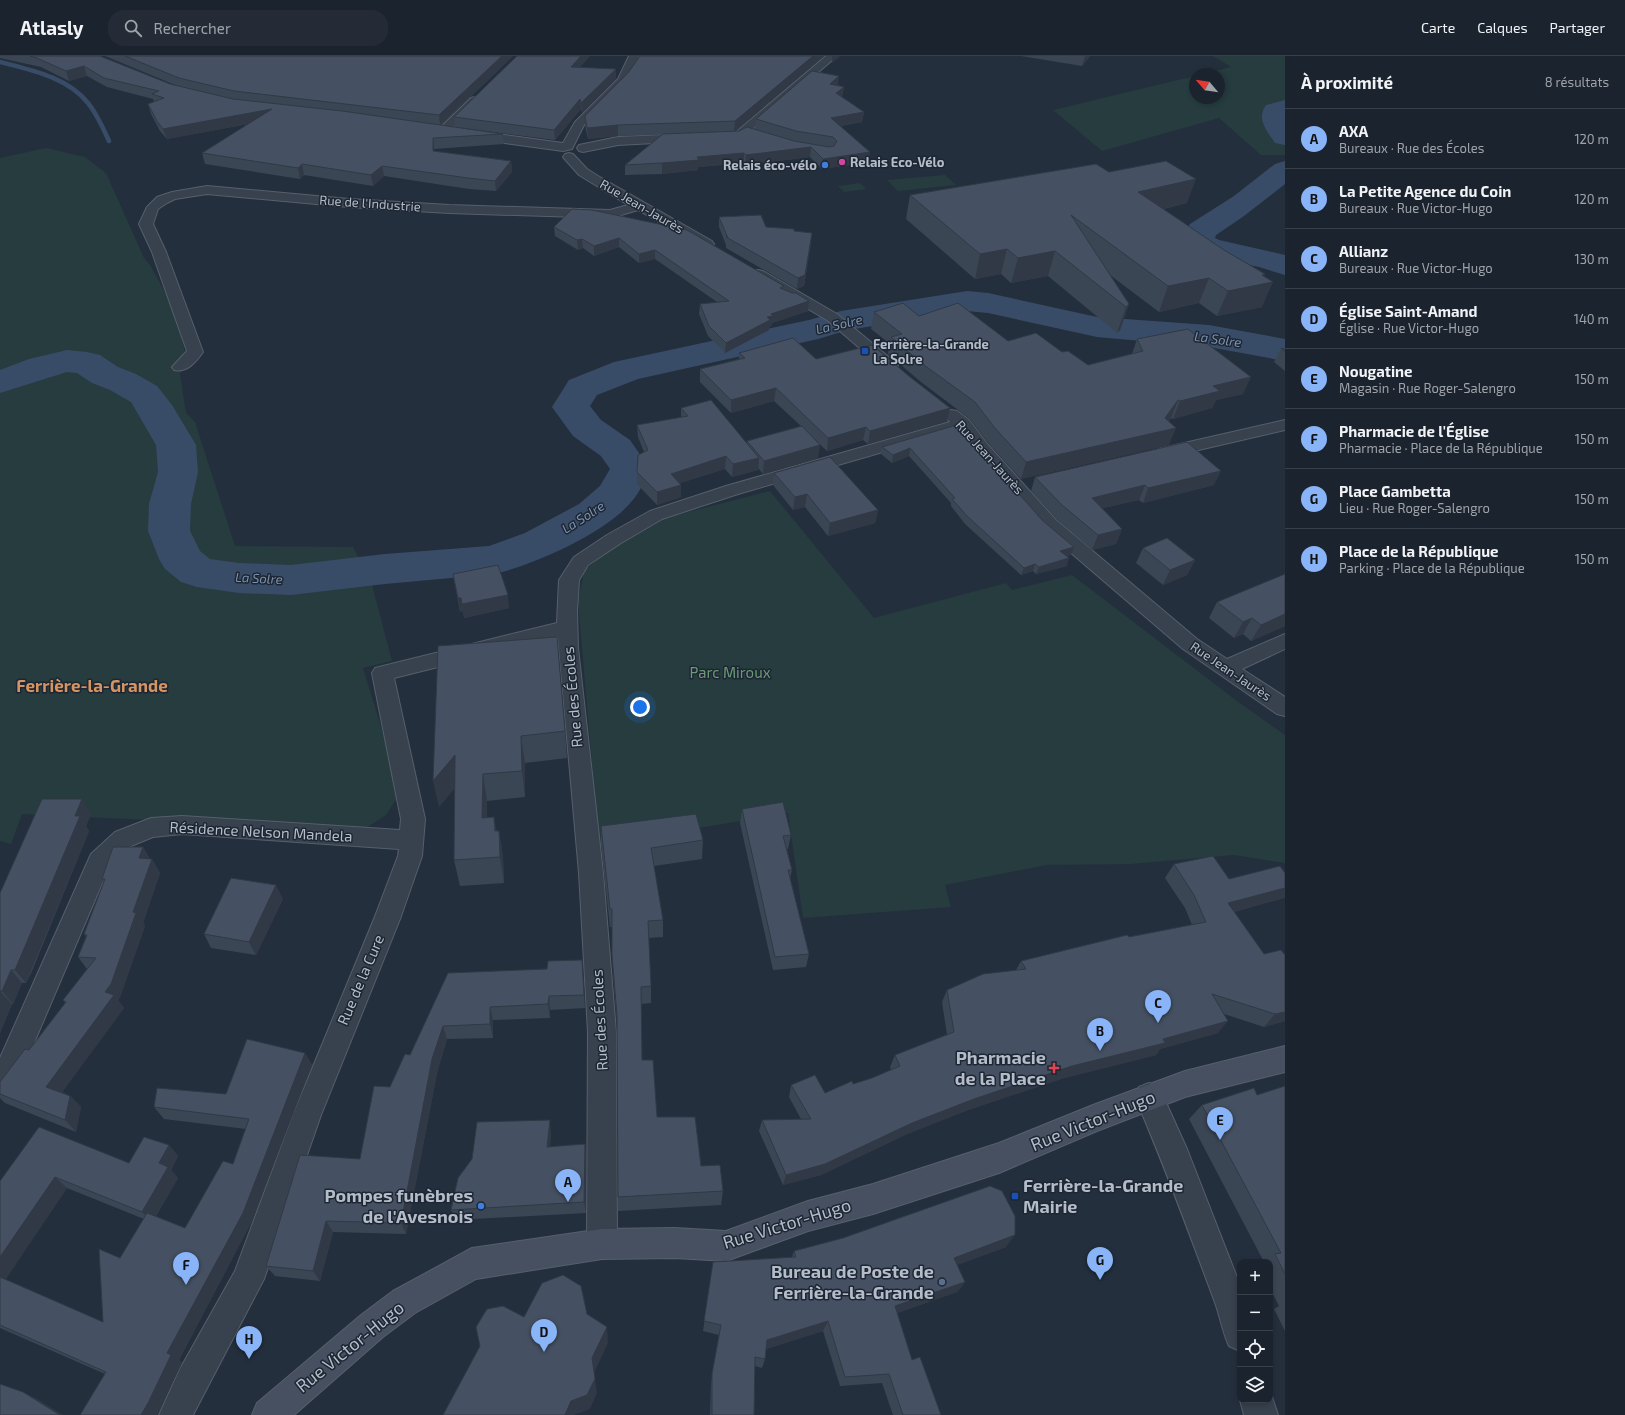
<!DOCTYPE html>
<html lang="fr">
<head>
<meta charset="utf-8">
<style>
	body { margin:0; font-family:"Exo 2",sans-serif; background:#242b36; color:#f1f3f6 }
	.controls { position:absolute; right:12px; bottom:12px; display:grid; overflow:hidden; border-radius:8px; box-shadow:0 2px 6px #0003 }
	.controls button { width:36px; height:36px; display:grid; place-items:center; padding:0; border:0; border-bottom:1px solid #39404a; background:#1b232e; color:#f1f3f6; font:20px sans-serif }
	.compass { position:absolute; left:1189px; top:12px; width:36px; height:36px; border-radius:50%; background:#1b232e; box-shadow:0 2px 6px #0003; rotate:299deg }
	.you { position:absolute; left:640px; top:651px; width:14px; height:14px; margin:-10px; border:3px solid #fff; border-radius:50%; background:#1a73e8; box-shadow:0 0 0 6px #1a73e833 }
	.badge { display:grid; place-items:center; width:26px; height:26px; border-radius:50%; background:#8ab4f8; color:#111; font-size:13px; font-weight:700 }
	.pin { position:absolute; translate:-50% -33px; filter:drop-shadow(0 1px 2px #0008) }
	.pin::after { content:''; position:absolute; top:21px; width:14px; height:12px; background:inherit; clip-path:polygon(0 0,100% 0,50% 100%) }
	.list { margin:0; padding:0; list-style:none }
	h2 { display:flex; justify-content:space-between; align-items:center; height:52px; margin:0; padding:0 16px; font-size:17px }
	h2 small { font-size:13px; font-weight:400; color:#a0a4aa }
	.list li { display:grid; grid-template-columns:26px 1fr auto; gap:12px; align-items:center; box-sizing:border-box; height:60px; padding:0 16px; border-top:1px solid #39404a }
	.list b { display:block; font-size:15px; white-space:nowrap }
	.list p { margin:0; font-size:13px; white-space:nowrap; color:#a0a4aa }
	.list em { font-size:13px; font-style:normal; color:#a0a4aa }
	.icon { flex:none; width:22px; height:22px; fill:none; stroke:currentColor; stroke-width:2; stroke-linecap:round; stroke-linejoin:round }
	.map { position:relative; flex:none; width:1285px; height:1359px; overflow:hidden }
	header { display:flex; align-items:center; gap:24px; box-sizing:border-box; height:56px; padding:0 20px; background:#1b232e; border-bottom:1px solid #39404a }
	header strong { font-size:19px }
	nav { display:flex; gap:22px; margin-inline-start:auto; font-size:14px }
	.search { width:280px; height:36px; background:#242b36; display:flex; align-items:center; gap:10px; box-sizing:border-box; padding:0 14px; border-radius:16px; color:#a0a4aa; font-size:15px }
	main { display:flex }
	aside { flex:1; background:#1b232e }
	.map>svg:first-child { display:block }
	.green { fill:#263c3f }
	.lines { fill:none; stroke-linecap:round; stroke-linejoin:round }
	.stream { stroke:#394c67; stroke-width:4.5 }
	.river { fill:#394c67; fill-rule:evenodd }
	.street-casing { stroke:#565f6c; stroke-width:2 }
	.secondary-casing { stroke:#565f6c; stroke-width:2 }
	.street { fill:#38414e; fill-rule:evenodd }
	.secondary { fill:#465061; fill-rule:evenodd }
	.wall { fill:#3b4654; fill-rule:evenodd }
	.shaded-wall { fill:#303945 }
	.building { fill:#455162; stroke:#303945 }
	.hotel-dot { fill:#d1479c; stroke:#1d2633; stroke-width:1.5 }
	.shop-dot { fill:#3f7fe0; stroke:#1d2633; stroke-width:1.5 }
	.transit-dot { fill:#1a4fb4; stroke:#1d2633; stroke-width:1.5 }
	.health-dot { fill:#e0444e; stroke:#1d2633; stroke-width:1.5 }
	.service-dot { fill:#5c6f8a; stroke:#1d2633; stroke-width:1.5 }
	.labels { text-anchor:middle; stroke-width:3; stroke-linejoin:round; paint-order:stroke }
	.far-poi-label { font-size:13px; font-weight:bold; fill:#b4bcc9; stroke:#1d2633; text-anchor:start }
	.far-street-label { font-size:13px; fill:#b4bcc9; stroke:#1d2633 }
	.far-water-label { font-size:13px; font-style:italic; fill:#7c92b1; stroke:#1d2633 }
	.park-label { font-size:15px; fill:#6b9a76; stroke:#1d2633 }
	.street-label { font-size:15px; fill:#b4bcc9; stroke:#1d2633 }
	.quarter-label { font-size:17px; font-weight:bold; fill:#d59563; stroke:#1d2633 }
	.near-poi-label { font-size:18px; font-weight:bold; fill:#b4bcc9; stroke:#1d2633; text-anchor:end }
	.near-street-label { font-size:18px; fill:#b4bcc9; stroke:#1d2633 }
</style>
</head>
<body>
<header>
<strong>Atlasly</strong>
<div class="search"><svg class="icon" aria-label="search" viewBox="0 0 24 24"><circle cx="10" cy="10" r="6"/><path d="M15 15l6 6"/></svg>Rechercher</div>
<nav><a>Carte</a><a>Calques</a><a>Partager</a></nav>
</header>
<main>
<div class="map">
<svg width="1285" height="1359" viewBox="0 0 1285 1359">
	<rect width="100%" height="100%" fill="#242f3e"/>
	<g class="green">
		<polygon points="1213,0 1285,0 1285,99 1261,99 1219,62 1102,95 1053,54 1195,20 1195,42 1219,42 1219,18 1203,18 1231,11"/>
		<polygon points="46,92 85,101 106,117 144,202 150,209 175,254 187,305 180,318 186,357 195,366 235,490 353,491 371,525 392,605 363,612 401,736 386,759 363,774 22,758 11,788 0,785 0,102"/>
		<polygon points="945,119 956,129 898,135 887,124"/>
		<polygon points="860,127 866,133 844,136 838,130"/>
		<polygon points="770,435 874,562 1006,527 1012,534 1072,519 1237,645 1285,679 1285,807 1234,799 1130,808 1046,809 945,829 951,851 803,862 788,757 599,789 578,546 584,515 608,494 661,463"/>
	</g>
	<g class="lines">
		<path class="stream" d="M0,6C31,14 67,21 88,47C97,58 103,72 109,85"/>
		<g class="river">
			<path d="M1285,44V89L1275,87C1267,75 1256,63 1266,49Z"/>
			<polygon points="1285,105 1285,128 1244,160 1216,179 1215,182 1219,184 1285,199 1285,219 1259,211 1198,199 1188,192 1183,185 1185,175 1190,168 1234,140 1275,108"/>
			<path d="M967,235L988,237L1097,261L1209,269L1285,283V305L1209,291L1097,281L988,257L967,255L848,274L818,283L638,323L597,339L590,350L601,364L630,384L650,413C645,424 640,436 632,445C606,477 535,508 495,518L385,528L291,539L239,537L197,531L181,526L165,513L159,503L148,475L149,448L158,416L156,389L131,346L110,334L92,327L77,317L67,316L0,337V314L29,303L67,294L87,296L100,299L118,311L136,318L157,330L172,349L196,389L198,416L191,448L190,475L200,495L210,503L239,507L291,509L385,498L489,490L525,477L579,448L600,430L610,413L601,400L573,380L552,351L569,324L614,306L809,264L841,255Z"/>
		</g>
		<defs>
			<g id="street">
				<polygon points="629,0 639,0 627,26 584,69 572,93 563,95 475,83 471,81 469,79 471,77 475,75 563,87 575,66 618,23"/>
				<polygon points="826,0 837,0 742,82 721,85 717,84 715,81 717,78 735,77"/>
				<polygon points="475,41 481,44 479,46 448,76 440,76 438,74 440,72 471,42"/>
				<polygon points="687,78 691,79 693,82 691,85 618,89 583,96 579,95 577,92 579,89 618,81"/>
				<path d="M569,97L573,98L587,113L598,120L712,185L714,188L712,191H702L638,154L611,162L449,157L349,151L207,138L175,143L167,147L158,153L153,168L166,196L203,296C196,306 187,317 174,314L172,311L187,295L152,196L139,168L147,151L157,141L172,136L207,130L349,143L449,149L610,154L628,149L579,119L563,101L565,98Z"/>
				<polygon points="758,214 763,215 837,258 896,307 898,310 896,313 890,315 884,313 827,264 753,221 751,218 753,215"/>
				<polygon points="951,354 957,355 969,364 988,389 1056,464 1197,583 1227,603 1285,578 1285,593 1242,613 1285,641 1285,660 1277,658 1183,593 1042,472 976,397 959,374 738,438 662,463 621,487 588,509 579,524 577,555 578,592 603,817 616,976 617,1188 613,1199 602,1203 591,1199 587,1188 588,976 579,817 558,581 394,622 425,763 422,800 400,863 321,1059 264,1223 193,1359 159,1359 180,1313 235,1215 293,1059 374,863 398,800 399,793 182,778 153,781 131,790 109,811 17,1027 10,1034 0,1038 0,1002 91,798 115,776 151,762 182,760 400,774 401,763 372,617 375,612 557,567 559,524 574,501 607,479 650,455 726,430 950,366 943,359 945,355"/>
				<polygon points="1285,364 1285,374 1164,402 1158,401 1155,397 1158,393"/>
				<path d="M1149,1027L1159,1031L1187,1093L1240,1229V1295L1229,1290C1222,1275 1220,1259 1214,1244C1189,1176 1164,1108 1135,1041L1139,1031Z"/>
				<polygon points="1270,1335 1278,1359 1244,1359 1240,1344 1270,1344"/>
			</g>
			<polygon id="secondary" points="1285,990 1285,1016 1185,1041 1097,1075 999,1117 873,1158 808,1175 726,1205 675,1202 602,1203 476,1223 415,1257 383,1281 294,1359 252,1359 257,1347 361,1259 393,1235 472,1192 602,1173 675,1172 726,1175 808,1145 873,1128 999,1087 1093,1049 1185,1015"/>
		</defs>
		<use href="#street" class="street-casing"/>
		<use href="#secondary" class="secondary-casing"/>
		<use href="#street" class="street"/>
		<use href="#secondary" class="secondary"/>
	</g>
	<g class="wall">
		<polygon points="0,0 100,0 170,28 180,31 105,0 513,0 441,69 503,78 504,88 434,93 434,95 511,105 512,116 496,135 469,133 384,120 373,130 304,119 300,123 205,108 202,97 248,68 167,83 160,75 151,58 148,48 154,46 153,43 107,31 87,20 69,25 41,11 0,2"/>
		<polygon points="517,0 590,0 580,11 616,23 582,57 581,53 555,84 455,71 454,61"/>
		<polygon points="824,0 734,76 618,80 588,83 585,70 585,60 628,17"/>
		<polygon points="1021,0 1090,0 1082,10"/>
		<polygon points="838,29 844,31 842,40 842,41 864,56 862,66 841,70 869,106 822,113 810,101 745,109 744,107 698,111 698,114 662,118 625,119 625,109 739,75 755,73 756,63"/>
		<polygon points="1109,116 1187,147 1163,153 1224,194 1265,218 1264,220 1262,251 1217,260 1199,247 1159,256 1110,219 1129,248 1120,274 1117,277 1048,220 1011,227 1001,218 975,223 906,163 910,139"/>
		<polygon points="572,153 783,233 809,245 808,255 772,267 772,270 770,270 769,274 725,297 708,280 699,258 700,248 717,246 655,203 639,207 619,191 594,200 583,192 578,194 555,180 554,171"/>
		<polygon points="719,161 766,171 794,175 811,187 804,230 797,233 726,192 726,189 719,171"/>
		<polygon points="874,256 919,260 1008,285 1062,296 1088,309 1132,298 1137,283 1243,338 1216,344 1212,352 1173,363 1171,362 1169,365 1169,389 1021,423 989,388 970,363 921,326 888,298 889,287 871,273"/>
		<polygon points="1281,292 1285,293 1285,315 1274,306"/>
		<polygon points="739,297 816,303 910,321 950,352 947,365 868,388 863,384 827,395 812,381 818,402 763,418 758,412 758,414 732,421 725,413 680,427 681,429 681,441 657,449 637,428 637,416 644,396 638,381 637,369 681,362 681,352 747,387 747,385 801,370 774,345 731,357 700,326 700,313 739,303"/>
		<polygon points="882,391 977,391 1071,499 1067,500 1067,510 1036,518 1033,515 1021,519 965,468 951,450 951,447 909,400 892,407 881,398"/>
		<polygon points="774,417 878,454 875,467 828,480 805,451 793,454 773,429"/>
		<polygon points="1035,421 1214,429 1143,447 1139,444 1102,452 1122,473 1116,488 1092,494 1057,463 1031,435"/>
		<polygon points="1143,492 1195,504 1187,519 1163,529 1136,507"/>
		<polygon points="453,518 509,552 464,562 463,555 460,556"/>
		<polygon points="1217,546 1285,570 1251,585 1243,578 1234,582 1209,562"/>
		<polygon points="438,590 565,675 567,702 525,707 525,741 487,745 487,761 497,775 499,775 503,801 504,827 460,830 454,804 454,732 439,751"/>
		<polygon points="742,753 791,779 788,793 787,793 792,814 790,822 809,898 806,911 773,914 740,767"/>
		<polygon points="91,758 86,770 89,775 32,915 26,927 22,927 13,948 12,948 0,977 0,837"/>
		<polygon points="601,770 703,784 702,803 654,810 663,864 663,881 648,882 651,930 651,947 641,948 642,1004 657,1061 701,1110 723,1135 721,1149 618,1155 618,1141 617,969 613,917 612,871 610,871 601,789"/>
		<polygon points="143,791 150,803 152,803 160,817 143,867 145,870 120,941 118,944 124,952 62,1036 70,1040 81,1051 76,1076 5,1047 0,1042 0,1026 29,994 65,947 63,944 87,913 78,901 86,881 84,878 104,826 102,823"/>
		<polygon points="1174,808 1229,823 1285,817 1285,841 1284,842 1234,856 1285,965 1264,971 1224,958 1218,977 1160,993 1156,999 1064,1022 968,1054 907,1078 821,1119 783,1129 759,1075 762,1064 801,1063 789,1041 791,1029 825,1037 872,1022 891,1014 890,1011 895,999 947,979 942,946 947,934 1016,914 1021,905 1129,881 1192,869 1185,852 1165,822"/>
		<polygon points="283,843 256,899 211,892 204,878"/>
		<polygon points="448,917 583,918 585,952 550,954 550,962 493,964 493,982 447,983 437,1017 406,1178 333,1176 320,1225 275,1220 266,1210 360,1103 390,1031 410,999"/>
		<path d="M305,997L312,1009L251,1167L179,1304L182,1307L157,1359H80L105,1318L0,1272V1125L129,1107L169,1089L178,1100L171,1114L178,1122L156,1160L185,1172L233,1108L246,1073L164,1063L154,1051L226,1038ZM67,1132L144,1163L120,1202L103,1266L5,1223Z"/>
		<polygon points="1285,1030 1285,1275 1274,1253 1279,1250 1270,1232 1270,1206 1264,1206 1189,1063 1202,1049 1257,1039"/>
		<polygon points="551,1076 550,1091 585,1088 586,1100 586,1157 455,1164 451,1154"/>
		<polygon points="1006,1191 957,1209 965,1226 957,1236 897,1257 912,1304 941,1359 893,1359 882,1327 840,1330 823,1275 766,1293 765,1303 762,1312 755,1310 754,1359 710,1359 711,1327 719,1279 703,1275 713,1206 792,1201 794,1195"/>
	</g>
	<g class="shaded-wall">
		<polygon points="502,0 513,0 440,69 439,59"/>
		<polygon points="581,0 590,0 571,20 571,11"/>
		<polygon points="813,0 824,0 734,76 735,65"/>
		<polygon points="832,0 841,0 832,7"/>
		<polygon points="1085,0 1090,0 1082,10"/>
		<polygon points="84,10 87,20 69,25 66,15"/>
		<polygon points="616,13 616,23 582,57 581,47"/>
		<polygon points="839,20 838,30 830,28"/>
		<polygon points="844,31 842,40 835,47 836,37"/>
		<polygon points="580,43 581,53 555,84 554,74"/>
		<polygon points="272,53 275,63 167,83 163,73"/>
		<polygon points="864,56 862,66 830,72 831,62"/>
		<polygon points="618,69 618,80 588,83 587,72"/>
		<polygon points="433,82 434,93 434,106 433,95"/>
		<polygon points="811,91 810,101 745,109 746,99"/>
		<polygon points="870,96 869,106 822,113 823,103"/>
		<polygon points="744,97 744,107 698,111 698,114 662,118 662,107 697,101"/>
		<polygon points="511,105 512,116 496,135 495,125"/>
		<polygon points="302,108 304,119 300,123 298,112"/>
		<polygon points="382,110 384,120 373,130 371,119"/>
		<polygon points="1196,123 1187,147 1130,160 1138,136"/>
		<polygon points="812,177 804,230 797,233 798,222"/>
		<polygon points="619,182 619,191 594,200 594,190"/>
		<polygon points="582,183 583,192 578,194 577,184"/>
		<polygon points="1007,193 1001,218 975,223 980,198"/>
		<polygon points="655,194 655,203 639,207 639,198"/>
		<polygon points="1055,195 1048,220 1011,227 1018,202"/>
		<polygon points="1265,218 1261,228 1273,226 1262,251 1217,260 1228,235 1262,219"/>
		<polygon points="1209,222 1199,247 1159,256 1168,230"/>
		<polygon points="809,245 808,255 772,267 772,270 770,270 769,274 725,297 726,287 767,261 771,258"/>
		<polygon points="1129,248 1120,274 1117,277 1126,251"/>
		<polygon points="1251,321 1243,338 1216,344 1212,352 1173,363 1180,345 1213,330"/>
		<polygon points="776,332 774,345 731,357 731,344"/>
		<polygon points="1178,344 1171,362 1160,376 1176,372 1169,389 1021,423 1026,406 1165,362"/>
		<polygon points="950,352 947,365 868,388 870,375"/>
		<polygon points="866,371 863,384 827,395 828,382"/>
		<polygon points="820,389 818,402 763,418 764,405"/>
		<polygon points="910,392 909,400 892,407 893,399"/>
		<polygon points="726,400 725,413 671,430 671,418"/>
		<polygon points="759,402 758,414 732,421 733,408"/>
		<polygon points="1221,415 1214,429 1143,447 1148,432"/>
		<polygon points="681,429 681,441 657,449 657,436"/>
		<polygon points="1145,429 1139,444 1087,456 1092,442"/>
		<polygon points="807,438 805,451 793,454 795,441"/>
		<polygon points="878,454 875,467 828,480 830,467"/>
		<polygon points="1122,473 1116,488 1092,494 1098,479"/>
		<polygon points="1074,491 1071,499 1058,502 1060,495"/>
		<polygon points="1069,502 1067,510 1036,518 1039,511"/>
		<polygon points="1195,504 1187,519 1163,529 1170,514"/>
		<polygon points="1035,508 1033,515 1021,519 1024,512"/>
		<polygon points="508,539 509,552 464,562 462,548"/>
		<polygon points="458,542 461,542 463,555 460,556"/>
		<polygon points="1285,558 1285,570 1251,585 1261,569"/>
		<polygon points="1252,562 1243,578 1234,582 1243,566"/>
		<polygon points="521,680 525,707 525,741 522,715"/>
		<polygon points="455,699 460,726 439,751 433,725"/>
		<polygon points="483,718 487,745 487,788 482,762"/>
		<polygon points="82,743 91,758 86,770 89,775 26,927 15,914"/>
		<polygon points="494,761 499,787 495,775"/>
		<polygon points="499,775 503,801 504,827 500,801"/>
		<polygon points="143,791 151,805 139,802"/>
		<polygon points="152,803 160,817 143,867 145,870 120,941 118,944 124,952 57,1043 46,1031 105,936"/>
		<polygon points="276,829 283,843 256,899 249,886"/>
		<polygon points="1285,832 1285,841 1284,842 1218,860 1228,847"/>
		<polygon points="11,914 22,927 13,948 2,935"/>
		<polygon points="0,935 12,948 0,977"/>
		<polygon points="549,940 550,954 550,962 548,948"/>
		<polygon points="490,951 493,964 493,982 490,968"/>
		<polygon points="1285,956 1285,965 1264,971 1275,958"/>
		<polygon points="1228,965 1218,977 1160,993 1156,999 1064,1022 968,1054 907,1078 821,1119 783,1129 786,1119 912,1067 974,1043 1072,1010 1163,983"/>
		<polygon points="443,970 447,983 437,1017 406,1178 401,1167 432,1003"/>
		<polygon points="305,997 312,1009 251,1167 179,1304 182,1307 157,1359 141,1359 167,1297"/>
		<polygon points="70,1040 81,1051 76,1076 65,1064"/>
		<polygon points="550,1064 551,1076 549,1102 547,1091"/>
		<polygon points="585,1088 586,1100 586,1157 584,1146"/>
		<polygon points="169,1089 178,1100 171,1114 178,1122 152,1166 142,1156 159,1107"/>
		<polygon points="55,1121 67,1132 4,1226 0,1223 0,1201"/>
		<polygon points="326,1165 333,1176 320,1225 313,1215"/>
		<polygon points="1015,1179 1006,1191 946,1213 954,1202"/>
		<polygon points="965,1226 957,1236 888,1260 895,1250"/>
		<polygon points="828,1265 823,1275 763,1294 767,1284"/>
		<polygon points="607,1271 608,1287 594,1317 597,1337 590,1353 574,1359 565,1359"/>
		<polygon points="23,1336 37,1343 63,1359 60,1359"/>
	</g>
	<g class="building">
		<polygon points="30,0 100,0 170,28 233,43 342,55 503,78 433,82 433,95 511,105 495,125 468,122 382,110 371,119 302,108 298,112 202,97 272,53 163,73 157,65 148,48 164,42 152,38 159,35 104,22 84,10 66,15 37,2"/>
		<polygon points="125,0 502,0 439,59 234,35 179,22"/>
		<polygon points="517,0 581,0 571,11 616,13 581,47 580,43 554,74 454,61"/>
		<polygon points="640,0 813,0 735,65 618,69 587,72 585,60 628,17"/>
		<polygon points="812,15 839,20 830,28 844,31 836,37 864,56 831,62 870,96 823,103 811,91 746,99 744,97 697,101 699,104 662,107 625,109 663,78 739,75 747,71 794,85 829,91 834,90 837,85 833,81 796,75 756,63"/>
		<polygon points="1166,105 1196,123 1138,136 1224,194 1265,218 1262,219 1273,226 1228,235 1209,222 1168,230 1071,159 1129,248 1126,251 1055,195 1018,202 1007,193 980,198 910,139 1096,108 1109,116"/>
		<polygon points="572,153 592,154 687,174 784,230 780,232 792,237 796,237 809,245 771,258 773,260 767,261 770,264 726,287 709,270 700,248 729,245 655,194 639,198 619,182 594,190 582,183 577,184 554,171"/>
		<polygon points="761,159 766,171 794,173 794,175 812,177 805,219 798,222 726,181 728,182 719,161"/>
		<polygon points="903,247 919,260 958,247 1008,285 1036,277 1062,296 1068,295 1088,309 1143,295 1137,283 1188,273 1251,321 1213,330 1220,335 1180,345 1178,344 1165,362 1176,372 1026,406 994,371 975,346 924,309 891,281 902,278 874,256"/>
		<polygon points="793,282 816,303 872,289 910,321 950,352 870,375 866,371 828,382 776,332 731,344 700,313 745,302 739,297"/>
		<polygon points="1281,292 1285,293 1285,295"/>
		<polygon points="711,344 759,402 733,408 726,400 671,418 681,429 657,436 637,416 638,399 648,394 637,369 688,360 681,352"/>
		<polygon points="960,368 977,391 1043,465 1074,491 1060,495 1069,502 1039,511 1035,508 1024,512 967,460 952,443 955,442 910,392 893,399 882,391"/>
		<polygon points="802,370 820,389 764,405 747,385"/>
		<polygon points="1187,386 1221,415 1148,432 1145,429 1092,442 1122,473 1098,479 1062,449 1035,421"/>
		<polygon points="830,401 878,454 830,467 807,438 795,441 774,417"/>
		<polygon points="1167,482 1195,504 1170,514 1143,492"/>
		<polygon points="498,509 508,539 462,548 461,542 458,542 453,518"/>
		<polygon points="1285,518 1285,558 1261,569 1252,562 1243,566 1217,546"/>
		<polygon points="557,581 565,675 521,680 522,715 483,718 482,762 494,761 495,775 499,775 500,801 454,804 455,699 433,725 438,590"/>
		<polygon points="42,743 82,743 75,760 80,760 15,914 11,914 2,935 0,935 0,936 0,837"/>
		<polygon points="783,746 791,779 783,780 792,814 788,814 809,898 775,901 742,753"/>
		<polygon points="696,758 703,784 651,792 663,864 648,865 651,930 641,931 642,1004 653,1004 657,1061 695,1061 701,1110 720,1109 723,1135 618,1141 617,959 612,899 612,853 610,853 601,770"/>
		<polygon points="113,791 143,791 139,802 152,803 133,856 136,857 111,928 105,936 114,939 46,1031 70,1040 65,1064 0,1038 0,1026 25,993 29,994 66,946 63,944 96,902 78,901 87,879 84,878 105,823 102,823"/>
		<polygon points="1213,800 1229,823 1280,810 1285,817 1285,832 1228,847 1264,898 1281,894 1285,899 1285,956 1275,958 1212,938 1228,965 1163,983 1165,987 1072,1010 974,1043 912,1067 825,1108 786,1119 762,1064 811,1063 791,1029 815,1019 825,1037 852,1025 853,1028 872,1022 900,1010 895,999 954,976 947,934 983,918 1026,913 1021,905 1127,879 1129,881 1206,866 1194,839 1174,808"/>
		<polygon points="231,822 276,829 249,886 204,878"/>
		<polygon points="582,904 584,939 549,940 548,948 490,951 490,968 443,970 432,1003 401,1167 326,1165 313,1215 266,1210 300,1099 360,1103 374,1030 390,1031 405,998 410,999 448,917 547,913 548,905"/>
		<polygon points="247,983 305,997 243,1157 167,1297 171,1299 148,1347 141,1359 80,1359 106,1316 0,1269 0,1221 103,1266 99,1193 120,1202 147,1157 185,1172 223,1105 233,1108 249,1063 154,1051 157,1032 226,1038"/>
		<polygon points="1285,1030 1285,1218 1275,1198 1281,1197 1202,1049 1254,1032 1257,1039"/>
		<polygon points="550,1064 547,1091 585,1088 584,1146 451,1154 458,1122 472,1103 477,1066"/>
		<polygon points="39,1071 129,1107 144,1081 169,1089 159,1107 168,1111 142,1156 55,1121 0,1201 0,1125"/>
		<polygon points="990,1130 1002,1135 1015,1160 1015,1179 954,1202 965,1226 895,1250 912,1304 920,1301 941,1359 903,1359 889,1318 845,1321 828,1265 767,1284 765,1303 755,1301 754,1359 712,1359 712,1318 721,1269 704,1265 713,1206 796,1201 794,1195 843,1182"/>
		<polygon points="563,1219 581,1230 587,1258 607,1271 592,1302 595,1323 587,1339 571,1345 565,1359 443,1359 480,1290 476,1271 487,1253 503,1250 524,1261 542,1227"/>
		<polygon points="0,1328 23,1336 60,1359 0,1359"/>
	</g>
	<circle class="hotel-dot" cx="842" cy="106" r="4"/>
	<g class="shop-dot">
		<circle cx="825" cy="109" r="4"/>
		<circle cx="481" cy="1150" r="4"/>
	</g>
	<g class="transit-dot">
		<rect x="861" y="291" width="8" height="8" rx="2"/>
		<rect x="1011" y="1136" width="8" height="8" rx="2"/>
	</g>
	<path class="health-dot" d="M1052 1006h4v4h4v4h-4v4h-4v-4h-4v-4h4z"/>
	<circle class="service-dot" cx="942" cy="1226" r="4"/>
	<g class="labels">
		<g class="far-poi-label">
			<text x="850" y="111">Relais Eco-Vélo</text>
			<text x="817" y="114" text-anchor="end">Relais éco-vélo</text>
			<text x="873" y="293">Ferrière-la-Grande<tspan x="873" dy="15">La Solre</tspan></text>
		</g>
		<g class="far-street-label">
			<text transform="translate(370 147) rotate(4)" y="5">Rue de l'Industrie</text>
			<text transform="translate(642 150) rotate(30)" y="5">Rue Jean-Jaurès</text>
			<text transform="translate(990 401) rotate(48)" y="5">Rue Jean-Jaurès</text>
			<text transform="translate(1231 615) rotate(34)" y="5">Rue Jean-Jaurès</text>
		</g>
		<g class="far-water-label">
			<text transform="translate(839 268) rotate(-13)" y="5">La Solre</text>
			<text transform="translate(1218 283) rotate(8)" y="5">La Solre</text>
			<text transform="translate(583 461) rotate(-33)" y="5">La Solre</text>
			<text transform="translate(259 522) rotate(3)" y="5">La Solre</text>
		</g>
		<g class="park-label">
			<text x="730" y="622">Parc Miroux</text>
		</g>
		<g class="street-label">
			<text transform="translate(573 641) rotate(-95)" y="5">Rue des Écoles</text>
			<text transform="translate(261 776) rotate(3)" y="5">Résidence Nelson Mandela</text>
			<text transform="translate(361 924) rotate(-67)" y="5">Rue de la Cure</text>
			<text transform="translate(600 964) rotate(-93)" y="5">Rue des Écoles</text>
		</g>
		<g class="quarter-label">
			<text x="92" y="636">Ferrière-la-Grande</text>
		</g>
		<g class="near-poi-label">
			<text x="1046" y="1008">Pharmacie<tspan x="1046" dy="21">de la Place</tspan></text>
			<text x="1023" y="1136" text-anchor="start">Ferrière-la-Grande<tspan x="1023" dy="21">Mairie</tspan></text>
			<text x="473" y="1146">Pompes funèbres<tspan x="473" dy="21">de l'Avesnois</tspan></text>
			<text x="934" y="1222">Bureau de Poste de<tspan x="934" dy="21">Ferrière-la-Grande</tspan></text>
		</g>
		<g class="near-street-label">
			<text transform="translate(1093 1065) rotate(-22)" y="6">Rue Victor-Hugo</text>
			<text transform="translate(787 1168) rotate(-17)" y="6">Rue Victor-Hugo</text>
			<text transform="translate(350 1291) rotate(-39)" y="6">Rue Victor-Hugo</text>
		</g>
	</g>
</svg>
<div class="controls">
<button>+</button>
<button>−</button>
<button><svg class="icon" aria-label="locate" viewBox="0 0 24 24"><circle cx="12" cy="12" r="6"/><path d="M12 2v4M12 18v4M2 12h4M18 12h4"/></svg></button>
<button><svg class="icon" aria-label="layers" viewBox="0 0 24 24"><path d="M12 4l9 5-9 5-9-5zM3 14l9 5 9-5"/></svg></button>
</div>
<svg class="compass" viewBox="-18 -18 36 36"><path d="M0-13l5 13h-10z" fill="#e53935"/><path d="M0 13l5-13h-10z" fill="#a0a4aa"/></svg>
<div class="you"></div>
<div class="pin badge" style="left:568px;top:1146px">A</div>
<div class="pin badge" style="left:1100px;top:995px">B</div>
<div class="pin badge" style="left:1158px;top:967px">C</div>
<div class="pin badge" style="left:544px;top:1296px">D</div>
<div class="pin badge" style="left:1220px;top:1084px">E</div>
<div class="pin badge" style="left:186px;top:1229px">F</div>
<div class="pin badge" style="left:1100px;top:1224px">G</div>
<div class="pin badge" style="left:249px;top:1303px">H</div>
</div>
<aside>
<h2>À proximité<small>8 résultats</small></h2>
<ul class="list">
<li><span class="badge">A</span><div><b>AXA</b><p>Bureaux · Rue des Écoles</p></div><em>120 m</em></li>
<li><span class="badge">B</span><div><b>La Petite Agence du Coin</b><p>Bureaux · Rue Victor-Hugo</p></div><em>120 m</em></li>
<li><span class="badge">C</span><div><b>Allianz</b><p>Bureaux · Rue Victor-Hugo</p></div><em>130 m</em></li>
<li><span class="badge">D</span><div><b>Église Saint-Amand</b><p>Église · Rue Victor-Hugo</p></div><em>140 m</em></li>
<li><span class="badge">E</span><div><b>Nougatine</b><p>Magasin · Rue Roger-Salengro</p></div><em>150 m</em></li>
<li><span class="badge">F</span><div><b>Pharmacie de l'Église</b><p>Pharmacie · Place de la République</p></div><em>150 m</em></li>
<li><span class="badge">G</span><div><b>Place Gambetta</b><p>Lieu · Rue Roger-Salengro</p></div><em>150 m</em></li>
<li><span class="badge">H</span><div><b>Place de la République</b><p>Parking · Place de la République</p></div><em>150 m</em></li>
</ul>
</aside>
</main>
</body>
</html>
